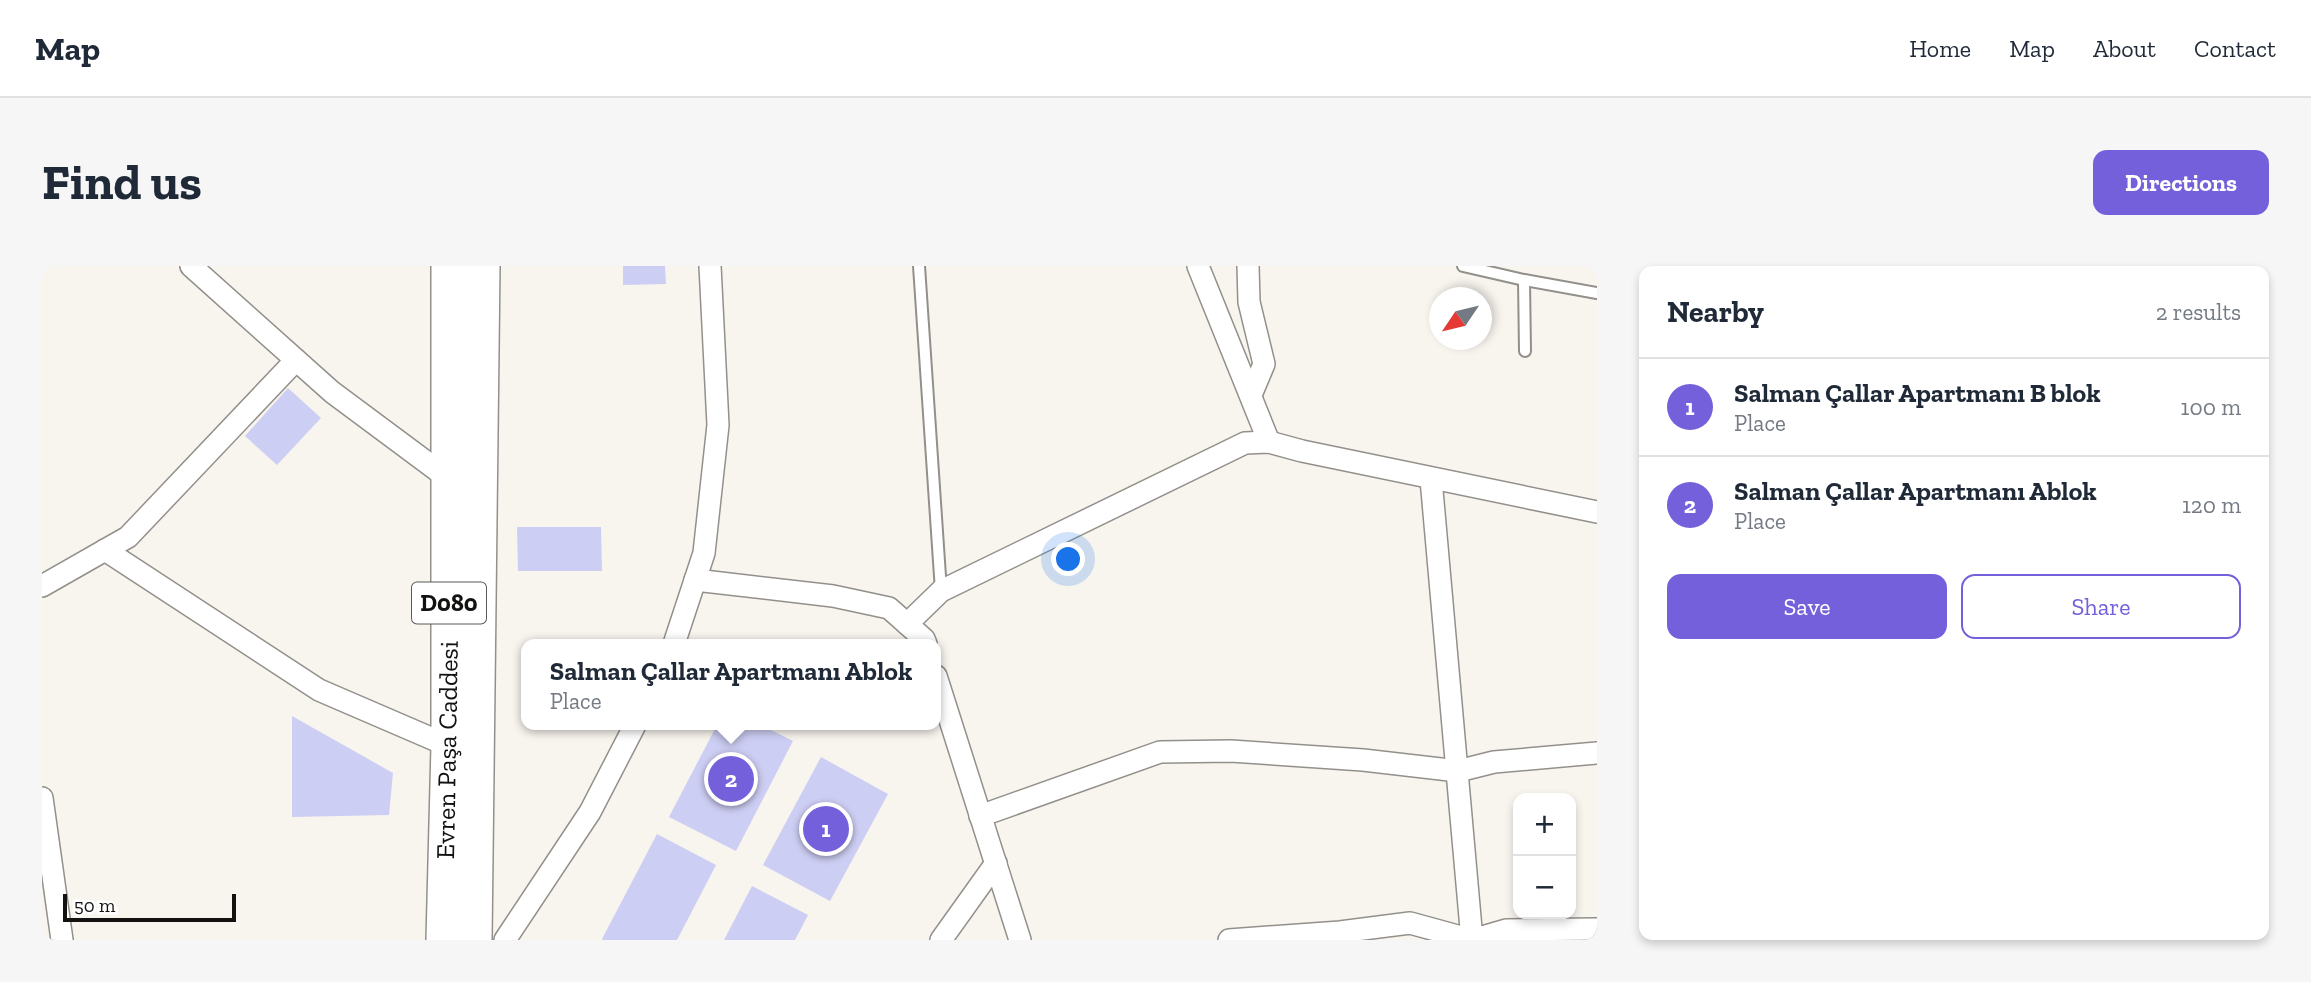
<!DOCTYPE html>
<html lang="en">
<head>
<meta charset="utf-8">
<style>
	body { margin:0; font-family:"Zilla Slab",serif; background:#f6f6f7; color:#1f2937 }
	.controls { position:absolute; right:21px; bottom:21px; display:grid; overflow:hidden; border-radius:14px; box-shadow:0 4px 10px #0003 }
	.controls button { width:63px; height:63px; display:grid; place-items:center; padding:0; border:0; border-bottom:2px solid #e0e1e3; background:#fff; color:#1f2937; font:35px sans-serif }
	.compass { position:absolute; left:1387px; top:21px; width:63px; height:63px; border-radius:50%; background:#fff; box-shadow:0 4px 10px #0003; rotate:235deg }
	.scale { position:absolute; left:21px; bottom:18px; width:173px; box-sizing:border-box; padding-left:7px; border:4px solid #131210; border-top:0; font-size:19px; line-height:24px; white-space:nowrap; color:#131210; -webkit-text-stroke:5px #fff; paint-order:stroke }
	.you { position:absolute; left:1027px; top:294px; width:24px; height:24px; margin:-18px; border:5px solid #fff; border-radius:50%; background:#1a73e8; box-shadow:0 0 0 10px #1a73e833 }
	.badge { display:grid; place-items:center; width:46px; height:46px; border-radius:50%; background:#7460da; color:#fff; font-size:23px; font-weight:700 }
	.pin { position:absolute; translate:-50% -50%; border:4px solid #fff; box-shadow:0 2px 7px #0006 }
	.popup { position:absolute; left:479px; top:373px; width:420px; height:91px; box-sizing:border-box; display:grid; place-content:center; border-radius:14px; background:#fff; filter:drop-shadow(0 2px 5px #0005); font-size:23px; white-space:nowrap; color:#747a83 }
	.popup b { font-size:26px; color:#1f2937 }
	.popup::after { content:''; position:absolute; left:50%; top:100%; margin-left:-14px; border:14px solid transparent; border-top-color:#fff }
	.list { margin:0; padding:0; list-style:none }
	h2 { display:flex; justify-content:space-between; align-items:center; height:91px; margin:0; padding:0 28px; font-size:30px }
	h2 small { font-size:23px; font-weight:400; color:#747a83 }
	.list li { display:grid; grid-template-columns:46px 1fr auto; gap:21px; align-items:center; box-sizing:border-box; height:98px; padding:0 28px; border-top:2px solid #e0e1e3 }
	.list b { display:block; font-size:26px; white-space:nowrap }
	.list p { margin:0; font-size:23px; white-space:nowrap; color:#747a83 }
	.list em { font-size:23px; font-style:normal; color:#747a83 }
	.actions { display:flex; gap:14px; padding:21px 28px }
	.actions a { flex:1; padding:16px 0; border:2px solid #7460da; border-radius:14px; text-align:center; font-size:24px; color:#7460da }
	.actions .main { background:#7460da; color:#fff }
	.map { position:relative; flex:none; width:1555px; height:674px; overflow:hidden; border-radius:14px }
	header { display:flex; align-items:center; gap:42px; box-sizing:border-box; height:98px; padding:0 35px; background:#fff; border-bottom:2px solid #e0e1e3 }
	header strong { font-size:33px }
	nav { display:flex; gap:38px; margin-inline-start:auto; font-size:24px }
	.intro { display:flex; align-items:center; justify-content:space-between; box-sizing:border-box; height:168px; padding:0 42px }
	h1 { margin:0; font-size:49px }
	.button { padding:18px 32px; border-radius:14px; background:#7460da; color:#fff; font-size:24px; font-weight:700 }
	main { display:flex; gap:42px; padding:0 42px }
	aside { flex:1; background:#fff; border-radius:14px; box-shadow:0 4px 10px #0003 }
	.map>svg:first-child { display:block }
	.building { fill:#cdcef3 }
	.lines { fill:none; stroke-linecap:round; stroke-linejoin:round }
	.service-casing { stroke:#93908b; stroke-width:14 }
	.minor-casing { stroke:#93908b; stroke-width:24 }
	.trunk-casing { stroke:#93908b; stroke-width:38 }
	.service { stroke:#fff; stroke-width:10 }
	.minor { stroke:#fff; stroke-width:21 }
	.trunk { stroke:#fff; stroke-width:35 }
	.labels { text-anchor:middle; stroke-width:6; stroke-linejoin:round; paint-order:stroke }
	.shield { fill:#fff; stroke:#5a5958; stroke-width:2 }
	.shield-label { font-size:24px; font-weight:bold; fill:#131210 }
	.street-label { font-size:26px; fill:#131210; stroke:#fff }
</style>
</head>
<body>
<header>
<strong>Map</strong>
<nav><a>Home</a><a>Map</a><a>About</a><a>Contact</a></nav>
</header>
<div class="intro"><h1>Find us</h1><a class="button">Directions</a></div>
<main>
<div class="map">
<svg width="1555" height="674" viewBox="0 0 1555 674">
	<rect width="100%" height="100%" fill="#f8f4ee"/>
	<g class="building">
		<polygon points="581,0 623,0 624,18 581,19"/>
		<polygon points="246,122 279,152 235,199 203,170"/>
		<polygon points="475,261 559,261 560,305 476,305"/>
		<polygon points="250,450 351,507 347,549 250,551"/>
		<polygon points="675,459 719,459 751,475 694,585 627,551"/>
		<polygon points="779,491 846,528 788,635 721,599"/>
		<polygon points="615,568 674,599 635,674 561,674 560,673"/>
		<polygon points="710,620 766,649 753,674 682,674"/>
	</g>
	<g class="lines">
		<defs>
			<g id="service">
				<polyline points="877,0 899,325"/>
				<polyline points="1421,0 1482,14 1555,27"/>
				<polyline points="1482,14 1483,85"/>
			</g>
			<g id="minor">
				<polyline points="149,0 290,126 407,213"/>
				<polyline points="1156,0 1227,176"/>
				<polyline points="1206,0 1207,36 1222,98 1209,129"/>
				<polyline points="1389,213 1430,674 1464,664 1555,663"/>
				<polyline points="63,284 277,424 407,480"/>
				<polyline points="653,314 791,330 847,342 882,373 884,378"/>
				<polyline points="0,320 86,271 254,94"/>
				<polyline points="865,358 899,325 1203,177 1227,176 1260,185 1555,246"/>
				<polyline points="632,378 662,287 676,159 668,0"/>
				<polyline points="894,410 978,674"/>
				<polyline points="0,532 20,674"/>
				<polyline points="938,550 1118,486 1189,485 1321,494 1416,505 1452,496 1555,487"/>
				<polyline points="463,674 548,546 593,459"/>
				<polyline points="899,674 954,597"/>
				<polyline points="1187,674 1298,666 1368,657 1430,674"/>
			</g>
			<g id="trunk">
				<polyline points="402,674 407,480 407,0"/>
				<polyline points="432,674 440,0"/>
			</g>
		</defs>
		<use href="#service" class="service-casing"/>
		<use href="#minor" class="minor-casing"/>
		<use href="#trunk" class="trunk-casing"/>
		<use href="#service" class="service"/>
		<use href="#minor" class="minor"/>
		<use href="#trunk" class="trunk"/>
	</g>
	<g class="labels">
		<rect class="shield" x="370" y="316.5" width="74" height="41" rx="5"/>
		<g class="shield-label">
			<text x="407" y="345">D080</text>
		</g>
		<g class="street-label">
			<text transform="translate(405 484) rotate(-89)" y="9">Evren Paşa Caddesi</text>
		</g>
	</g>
</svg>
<div class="controls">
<button>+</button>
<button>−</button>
</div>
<svg class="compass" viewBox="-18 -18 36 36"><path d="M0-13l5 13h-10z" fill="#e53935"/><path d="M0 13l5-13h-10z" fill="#747a83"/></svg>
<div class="scale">50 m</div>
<div class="you"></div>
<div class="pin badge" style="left:784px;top:563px">1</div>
<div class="pin badge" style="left:689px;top:513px">2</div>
<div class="popup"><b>Salman Çallar Apartmanı Ablok</b>Place</div>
</div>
<aside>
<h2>Nearby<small>2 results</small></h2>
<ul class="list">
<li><span class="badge">1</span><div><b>Salman Çallar Apartmanı B blok</b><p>Place</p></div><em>100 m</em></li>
<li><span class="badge">2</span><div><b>Salman Çallar Apartmanı Ablok</b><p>Place</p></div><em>120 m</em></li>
</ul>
<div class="actions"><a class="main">Save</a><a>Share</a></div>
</aside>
</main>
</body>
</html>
